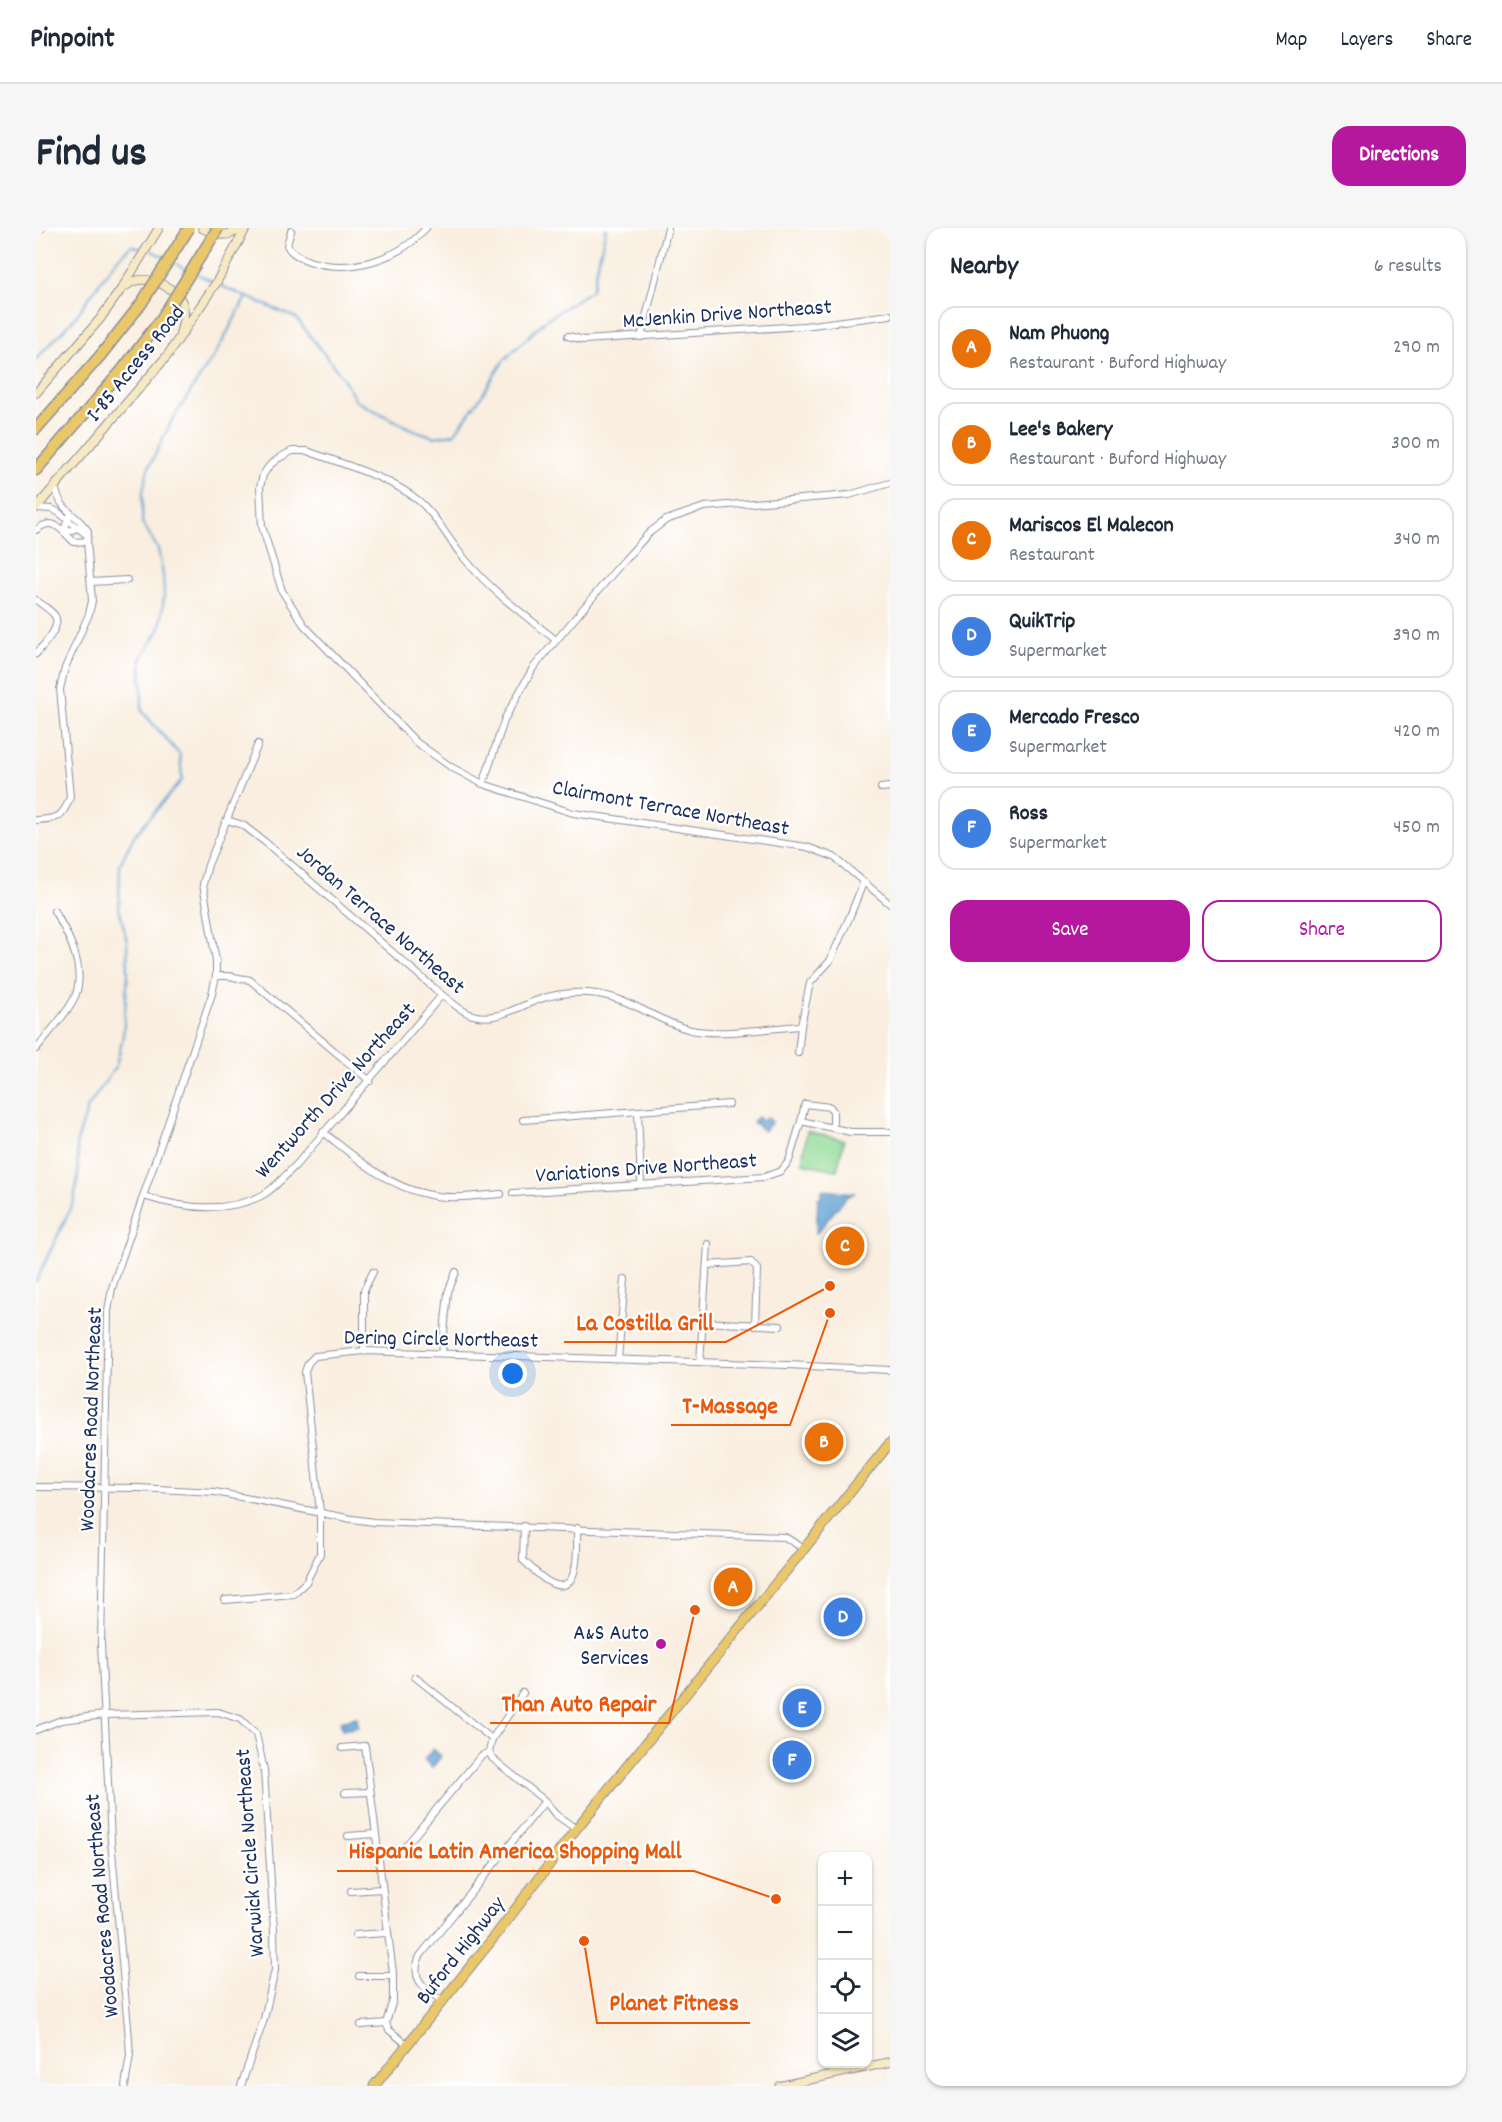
<!DOCTYPE html>
<html lang="en">
<head>
<meta charset="utf-8">
<style>
	body { margin:0; font-family:Dekko,sans-serif; background:#f6f6f7; color:#1f2937 }
	.controls { position:absolute; right:18px; bottom:18px; display:grid; overflow:hidden; border-radius:12px; box-shadow:0 2px 4px #0004 }
	.controls button { width:54px; height:54px; display:grid; place-items:center; padding:0; border:0; border-bottom:2px solid #e0e1e3; background:#fff; color:#1f2937; font:30px sans-serif }
	.you { position:absolute; left:477px; top:1146px; width:21px; height:21px; margin:-15px; border:4px solid #fff; border-radius:50%; background:#1a73e8; box-shadow:0 0 0 9px #1a73e833 }
	.badge { display:grid; place-items:center; width:39px; height:39px; border-radius:50%; background:#b5179e; color:#fff; font-size:20px; font-weight:700 }
	.pin { position:absolute; translate:-50% -50%; border:3px solid #fff; box-shadow:0 2px 6px #0006 }
	.list { margin:0; padding:0; list-style:none }
	h2 { display:flex; justify-content:space-between; align-items:center; height:78px; margin:0; padding:0 24px; font-size:26px }
	h2 small { font-size:20px; font-weight:400; color:#747a83 }
	.list li { display:grid; grid-template-columns:39px 1fr auto; gap:18px; align-items:center; box-sizing:border-box; height:84px; margin:0 12px 12px; padding:0 12px; border:2px solid #e0e1e3; border-radius:18px }
	.list b { display:block; font-size:22px; white-space:nowrap }
	.list p { margin:0; font-size:20px; white-space:nowrap; color:#747a83 }
	.list em { font-size:20px; font-style:normal; color:#747a83 }
	.actions { display:flex; gap:12px; padding:18px 24px }
	.actions a { flex:1; padding:14px 0; border:2px solid #b5179e; border-radius:18px; text-align:center; font-size:21px; color:#b5179e }
	.actions .main { background:#b5179e; color:#fff }
	.icon { flex:none; width:33px; height:33px; fill:none; stroke:currentColor; stroke-width:2; stroke-linecap:round; stroke-linejoin:round }
	.map { position:relative; flex:none; width:854px; height:1858px; overflow:hidden; border-radius:18px }
	header { display:flex; align-items:center; gap:36px; box-sizing:border-box; height:84px; padding:0 30px; background:#fff; border-bottom:2px solid #e0e1e3 }
	header strong { font-size:28px }
	nav { display:flex; gap:33px; margin-inline-start:auto; font-size:21px }
	.intro { display:flex; align-items:center; justify-content:space-between; box-sizing:border-box; height:144px; padding:0 36px }
	h1 { margin:0; font-size:42px }
	.button { padding:15px 27px; border-radius:18px; background:#b5179e; color:#fff; font-size:21px; font-weight:700 }
	main { display:flex; gap:36px; padding:0 36px }
	aside { flex:1; background:#fff; border-radius:18px; box-shadow:0 2px 4px #0004 }
	.map>svg:first-child { display:block }
	.green { fill:#91da95; stroke:#56847a; stroke-width:1.5 }
	.water { fill:#5ea1d2; stroke:#3c6898; stroke-width:1.5 }
	.lines { fill:none; stroke-linecap:round; stroke-linejoin:round }
	.stream { stroke:#5ea1d2; stroke-width:2 }
	.street-casing { stroke:#8a8e9e; stroke-width:8 }
	.secondary-casing { stroke:#8a8e9e; stroke-width:10 }
	.primary-casing { stroke:#8a8e9e; stroke-width:11 }
	.highway-casing { stroke:#8a8e9e; stroke-width:13 }
	.street { stroke:#fff; stroke-width:6 }
	.secondary { stroke:#f7e9c3; stroke-width:8 }
	.primary { stroke:#eac769; stroke-width:9 }
	.highway { stroke:#eac769; stroke-width:10 }
	.highway-bridge-casing { stroke:#8a8e9e; stroke-width:13; stroke-linecap:butt }
	.highway-bridge { stroke:#eac769; stroke-width:10 }
	.poi-dot { fill:#b5179e; stroke:#fff; stroke-width:2 }
	.labels { text-anchor:middle; stroke-width:4.5; stroke-linejoin:round; paint-order:stroke }
	.street-label { font-size:22px; fill:#1b2f5e; stroke:#fff }
	.poi-label { font-size:22px; fill:#1b2f5e; stroke:#fff; text-anchor:end }
	.leader { fill:none; stroke:#e8590c; stroke-width:2 }
	.callout-dot { fill:#e8590c; stroke:#fff; stroke-width:2 }
	.callout-label { font-size:24px; text-anchor:middle; font-weight:bold; fill:#e8590c; stroke:#fff; stroke-width:4.5; stroke-linejoin:round; paint-order:stroke }
</style>
</head>
<body>
<header>
<strong>Pinpoint</strong>
<nav><a>Map</a><a>Layers</a><a>Share</a></nav>
</header>
<div class="intro"><h1>Find us</h1><a class="button">Directions</a></div>
<main>
<div class="map">
<svg width="854" height="1858" viewBox="0 0 854 1858">
	<rect width="100%" height="100%" fill="#fff"/>
	<filter id="ink" filterUnits="userSpaceOnUse"><feTurbulence type="fractalNoise" baseFrequency=".0167" numOctaves="2"/><feDisplacementMap in="SourceGraphic" scale="12" xChannelSelector="R" yChannelSelector="G"/><feConvolveMatrix kernelMatrix="1 2 1 2 8 2 1 2 1" color-interpolation-filters="sRGB"/></filter>
	<filter id="wash" filterUnits="userSpaceOnUse"><feTurbulence type="fractalNoise" baseFrequency=".008" numOctaves="4" result="noise"/><feDisplacementMap in="SourceGraphic" scale="24" xChannelSelector="R" yChannelSelector="G"/><feGaussianBlur stdDeviation="1.35" result="paint"/><feColorMatrix in="noise" values="0 0 0 0 0 0 0 0 0 0 0 0 0 0 0 0 0 1.4 0 .05"/><feComposite in="paint" operator="in"/></filter>
	<g filter="url(#wash)">
		<rect width="100%" height="100%" fill="#f9eedf"/>
		<polygon class="green" points="771,903 808,912 801,942 766,935"/>
		<g class="water">
			<polygon points="722,889 727,893 731,889 736,894 728,903 717,894"/>
			<polygon points="786,962 818,965 810,969 780,1006 782,970 785,969"/>
			<polygon points="321,1489 322,1499 306,1502 304,1493"/>
			<polygon points="397,1521 405,1528 396,1540 388,1532"/>
		</g>
		<g class="lines">
			<g class="stream">
				<polyline points="114,22 130,30"/>
				<polyline points="135,33 151,42"/>
				<polyline points="159,45 178,54"/>
				<polyline points="183,57 260,90 307,150 320,173 373,200 398,209 418,206 445,169 468,132 511,91 556,62 570,0"/>
				<polyline points="0,131 38,91 79,33 95,18 108,21"/>
				<polyline points="0,1053 38,973 42,946 41,914 52,879 80,838 87,808 92,745 91,714 83,679 84,636 98,608 146,552 144,527 106,483 105,431 124,400 128,368 127,347 122,321 106,294 107,263 112,241 135,194 184,118 210,69"/>
			</g>
		</g>
	</g>
	<g filter="url(#ink)">
		<g class="lines">
			<defs>
				<g id="street">
					<path d="M255,3L251,17C255,26 264,29 273,33C312,46 363,32 390,0"/>
					<polyline points="0,4 6,0"/>
					<polyline points="532,108 548,112 768,98 854,87"/>
					<polyline points="605,109 632,0"/>
					<polyline points="0,280 16,281 22,284 52,308"/>
					<polyline points="33,289 29,299 34,303 43,299"/>
					<path d="M0,302C18,288 24,301 38,314L51,313"/>
					<polyline points="55,354 91,352"/>
					<path d="M0,372C6,377 15,382 19,388C26,399 6,418 0,426"/>
					<path d="M520,412C488,387 454,362 428,330C412,312 402,289 383,273C356,250 304,235 271,223H256L243,230L233,238L227,247L224,259L226,298L246,363L268,397L380,514L415,539L447,556L537,585L771,619L798,629L854,676"/>
					<polyline points="447,556 469,490 497,440 583,338 613,305 630,292 668,279 813,267 854,255"/>
					<polyline points="845,560 854,559"/>
					<path d="M0,592C21,591 27,590 34,569L24,461L29,440L53,386L56,373L51,313L52,303C39,283 25,286 19,258"/>
					<path d="M191,592L207,597L229,614L406,767C416,774 425,784 437,787C460,794 481,779 502,772C517,766 537,764 552,765C595,768 618,793 655,802C683,808 735,800 765,798"/>
					<polyline points="180,748 192,748 214,752 334,853"/>
					<path d="M0,821C12,805 36,781 41,763C48,736 32,705 18,683"/>
					<polyline points="762,825 765,798 774,755 794,733 814,688 827,655"/>
					<polyline points="602,884 605,956"/>
					<polyline points="487,892 693,876"/>
					<polyline points="765,893 769,876 794,879 797,883 797,900"/>
					<path d="M287,904C319,929 351,958 390,966C414,972 440,968 465,966"/>
					<polyline points="477,965 728,949 745,943 753,933 765,893 815,904 854,904"/>
					<path d="M107,968C145,980 188,986 225,968C239,961 249,947 260,937L406,767"/>
					<polyline points="671,1037 715,1034 721,1041 719,1097"/>
					<polyline points="667,1094 744,1098"/>
					<polyline points="328,1123 328,1062 337,1044"/>
					<polyline points="406,1125 412,1064 420,1044"/>
					<polyline points="582,1131 589,1051"/>
					<polyline points="664,1134 672,1016"/>
					<polyline points="0,1259 102,1260 179,1264 316,1291 338,1294 749,1309 768,1321"/>
					<path d="M488,1298L487,1332C496,1340 506,1352 517,1356C545,1367 541,1316 541,1300"/>
					<polyline points="189,1372 257,1366 270,1354 284,1326 284,1284 269,1144 272,1135 279,1128 328,1123 752,1137 854,1142"/>
					<polyline points="379,1449 456,1511 453,1524 456,1530 509,1573 519,1586 540,1601"/>
					<polyline points="0,1502 25,1492 69,1487 182,1484 204,1491 220,1506 228,1542 238,1703 239,1742 228,1791 205,1858"/>
					<polyline points="456,1511 487,1465"/>
					<polyline points="306,1520 329,1518 357,1745 357,1772 350,1795 353,1802 372,1817"/>
					<polyline points="309,1565 334,1564"/>
					<polyline points="312,1608 339,1606"/>
					<polyline points="367,1621 445,1528 453,1524"/>
					<polyline points="315,1663 346,1661"/>
					<polyline points="319,1707 350,1705"/>
					<polyline points="323,1748 357,1748"/>
					<path d="M407,1774C389,1760 373,1752 384,1728L509,1573"/>
					<polyline points="325,1797 350,1795"/>
					<polyline points="89,1858 94,1827 92,1799 75,1613 65,1416 72,1083 76,1060 83,1039 176,766 180,748 180,733 167,656 172,637 222,516"/>
				</g>
				<g id="secondary">
					<path d="M166,0C180,8 192,10 205,0"/>
					<path d="M87,60C91,57 95,54 99,53C117,48 146,62 148,82C149,90 146,98 144,106"/>
					<polyline points="0,165 64,91 86,60 123,0"/>
					<polyline points="0,280 131,128 180,55 210,0"/>
					<polyline points="744,1858 854,1834"/>
				</g>
				<polyline id="primary" points="338,1858 463,1703 540,1601 854,1215"/>
				<g id="highway">
					<polyline points="0,201 64,128 105,76"/>
					<polyline points="0,242 87,141 126,90"/>
				</g>
			</defs>
			<use href="#street" class="street-casing"/>
			<use href="#secondary" class="secondary-casing"/>
			<use href="#primary" class="primary-casing"/>
			<use href="#highway" class="highway-casing"/>
			<use href="#street" class="street"/>
			<use href="#secondary" class="secondary"/>
			<use href="#primary" class="primary"/>
			<use href="#highway" class="highway"/>
			<defs>
				<g id="highway-bridge">
					<polyline points="105,76 153,0"/>
					<polyline points="126,90 182,0"/>
				</g>
			</defs>
			<use href="#highway-bridge" class="highway-bridge-casing"/>
			<use href="#highway-bridge" class="highway-bridge"/>
		</g>
	</g>
	<circle class="poi-dot" cx="625" cy="1416" r="6"/>
	<g class="labels">
		<g class="street-label">
			<text transform="translate(691 84) rotate(-4)" y="8">McJenkin Drive Northeast</text>
			<text transform="translate(98 134) rotate(-51)" y="8">I-85 Access Road</text>
			<text transform="translate(635 578) rotate(10)" y="8">Clairmont Terrace Northeast</text>
			<text transform="translate(346 690) rotate(41)" y="8">Jordan Terrace Northeast</text>
			<text transform="translate(298 861) rotate(-48)" y="8">Wentworth Drive Northeast</text>
			<text transform="translate(610 938) rotate(-4)" y="8">Variations Drive Northeast</text>
			<text transform="translate(405 1109) rotate(1)" y="8">Dering Circle Northeast</text>
			<text transform="translate(53 1191) rotate(-88)" y="8">Woodacres Road Northeast</text>
			<text transform="translate(212 1625) rotate(-94)" y="8">Warwick Circle Northeast</text>
			<text transform="translate(64 1678) rotate(-95)" y="8">Woodacres Road Northeast</text>
			<text transform="translate(423 1721) rotate(-52)" y="8">Buford Highway</text>
		</g>
		<g class="poi-label">
			<text x="613" y="1411">A&amp;S Auto<tspan x="613" dy="25">Services</tspan></text>
		</g>
	</g>
	<path class="leader" d="M794 1058L690 1114H528M794 1085L754 1197H635M659 1382L633 1495H454M740 1671L658 1643H301M548 1713L561 1795H714"/>
	<g class="callout-dot">
		<circle cx="794" cy="1058" r="6"/>
		<circle cx="794" cy="1085" r="6"/>
		<circle cx="659" cy="1382" r="6"/>
		<circle cx="740" cy="1671" r="6"/>
		<circle cx="548" cy="1713" r="6"/>
	</g>
	<g class="callout-label">
		<text x="609" y="1102">La Costilla Grill</text>
		<text x="694" y="1185">T-Massage</text>
		<text x="543" y="1483">Than Auto Repair</text>
		<text x="479" y="1630">Hispanic Latin America Shopping Mall</text>
		<text x="638" y="1782">Planet Fitness</text>
	</g>
</svg>
<div class="controls">
<button>+</button>
<button>−</button>
<button><svg class="icon" aria-label="locate" viewBox="0 0 24 24"><circle cx="12" cy="12" r="6"/><path d="M12 2v4M12 18v4M2 12h4M18 12h4"/></svg></button>
<button><svg class="icon" aria-label="layers" viewBox="0 0 24 24"><path d="M12 4l9 5-9 5-9-5zM3 14l9 5 9-5"/></svg></button>
</div>
<div class="you"></div>
<div class="pin badge" style="left:697px;top:1359px;background:#e8710a">A</div>
<div class="pin badge" style="left:788px;top:1214px;background:#e8710a">B</div>
<div class="pin badge" style="left:809px;top:1018px;background:#e8710a">C</div>
<div class="pin badge" style="left:807px;top:1389px;background:#3f7fe0">D</div>
<div class="pin badge" style="left:766px;top:1480px;background:#3f7fe0">E</div>
<div class="pin badge" style="left:756px;top:1532px;background:#3f7fe0">F</div>
</div>
<aside>
<h2>Nearby<small>6 results</small></h2>
<ul class="list">
<li><span class="badge" style="background:#e8710a">A</span><div><b>Nam Phuong</b><p>Restaurant · Buford Highway</p></div><em>290 m</em></li>
<li><span class="badge" style="background:#e8710a">B</span><div><b>Lee's Bakery</b><p>Restaurant · Buford Highway</p></div><em>300 m</em></li>
<li><span class="badge" style="background:#e8710a">C</span><div><b>Mariscos El Malecon</b><p>Restaurant</p></div><em>340 m</em></li>
<li><span class="badge" style="background:#3f7fe0">D</span><div><b>QuikTrip</b><p>Supermarket</p></div><em>390 m</em></li>
<li><span class="badge" style="background:#3f7fe0">E</span><div><b>Mercado Fresco</b><p>Supermarket</p></div><em>420 m</em></li>
<li><span class="badge" style="background:#3f7fe0">F</span><div><b>Ross</b><p>Supermarket</p></div><em>450 m</em></li>
</ul>
<div class="actions"><a class="main">Save</a><a>Share</a></div>
</aside>
</main>
</body>
</html>
